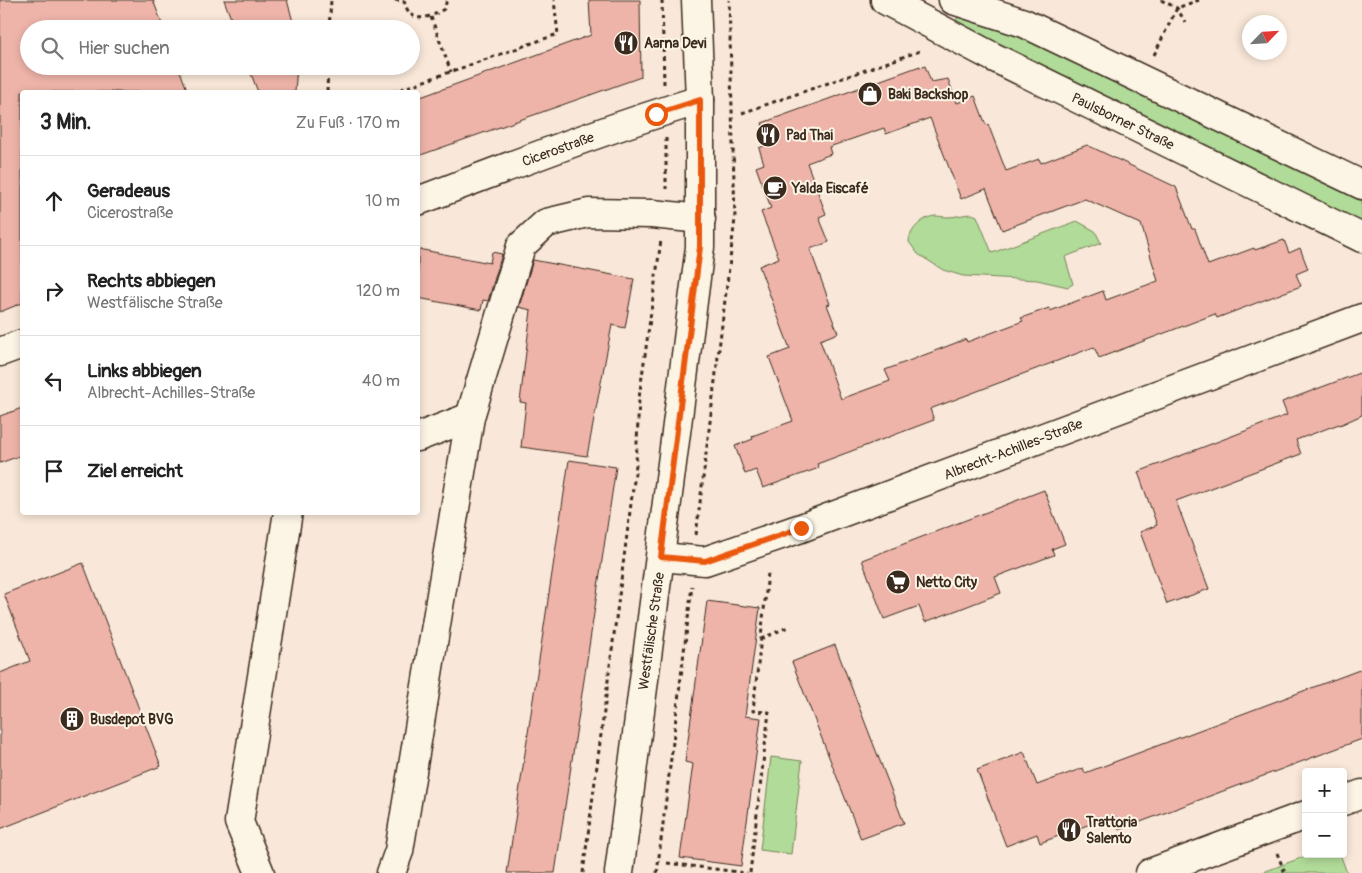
<!DOCTYPE html>
<html lang="de">
<head>
<meta charset="utf-8">
<style>
	body { margin:0; font-family:Pangolin,sans-serif; background:#f6f6f6; color:#222 }
	.controls { position:absolute; right:15px; bottom:15px; display:grid; overflow:hidden; border-radius:5px; box-shadow:0 2px 8px #0003 }
	.controls button { width:45px; height:45px; display:grid; place-items:center; padding:0; border:0; border-bottom:1px solid #e0e0e0; background:#fff; color:#222; font:25px sans-serif }
	.compass { position:absolute; left:1242px; top:15px; width:45px; height:45px; border-radius:50%; background:#fff; box-shadow:0 2px 8px #0003; rotate:65deg }
	.stop { position:absolute; width:15px; height:15px; margin:-11px; border:4px solid #ea580c; border-radius:50%; background:#fff }
	.stop.end { background:#ea580c; border-color:#fff; box-shadow:0 1px 5px #0008 }
	.list { margin:0; padding:0; list-style:none }
	h2 { display:flex; justify-content:space-between; align-items:center; height:65px; margin:0; padding:0 20px; font-size:21px }
	h2 small { font-size:16px; font-weight:400; color:#767676 }
	.list li { display:grid; grid-template-columns:32px 1fr auto; gap:15px; align-items:center; box-sizing:border-box; height:90px; padding:0 20px; border-top:1px solid #e0e0e0 }
	.list b { display:block; font-size:19px; white-space:nowrap }
	.list p { margin:0; font-size:16px; white-space:nowrap; color:#767676 }
	.list em { font-size:16px; font-style:normal; color:#767676 }
	.icon { flex:none; width:28px; height:28px; fill:none; stroke:currentColor; stroke-width:2; stroke-linecap:round; stroke-linejoin:round }
	.map { position:relative; flex:none; width:1362px; height:873px; overflow:hidden }
	.search { position:absolute; background:#fff; box-shadow:0 2px 8px #0003; left:20px; top:20px; width:400px; height:55px; display:flex; align-items:center; gap:12px; box-sizing:border-box; padding:0 18px; border-radius:28px; color:#767676; font-size:19px }
	.panel { position:absolute; background:#fff; box-shadow:0 2px 8px #0003; left:20px; top:90px; width:400px; height:425px; border-radius:5px }
	.map>svg:first-child { display:block }
	.green { fill:#b1db98; stroke:#76825b }
	.building { fill:#eeb4a9; stroke:#3b2a1e; fill-rule:evenodd }
	.lines { fill:none; stroke-linecap:round; stroke-linejoin:round }
	.minor-casing { stroke:#3b2a1e; stroke-width:31 }
	.path { stroke:#3b2a1e; stroke-width:3; stroke-dasharray:4 4; stroke-linecap:butt }
	.minor { stroke:#fcf5e5; stroke-width:28 }
	.route { stroke:#ea580c; stroke-width:6 }
	.labels { text-anchor:middle; stroke-width:4; stroke-linejoin:round; paint-order:stroke }
	.poi-label { font-size:14px; font-weight:bold; fill:#3b2a1e; stroke:#fcf5e5; text-anchor:start }
	.street-label { font-size:14px; fill:#3b2a1e; stroke:#fcf5e5 }
</style>
</head>
<body>
<div class="map">
<svg width="1362" height="873" viewBox="0 0 1362 873">
	<rect width="100%" height="100%" fill="#f9e8d9"/>
	<filter id="ink" filterUnits="userSpaceOnUse"><feTurbulence type="fractalNoise" baseFrequency=".02" numOctaves="2"/><feDisplacementMap in="SourceGraphic" scale="10" xChannelSelector="R" yChannelSelector="G"/><feConvolveMatrix kernelMatrix="1 2 1 2 8 2 1 2 1" color-interpolation-filters="sRGB"/></filter>
	<g filter="url(#ink)">
		<g class="green">
			<polygon points="960,13 1028,40 1362,201 1362,225 954,24"/>
			<path d="M972,214L977,216L992,253L1077,221L1095,231L1101,243L1065,257L1073,284L1068,287L1037,280L963,276L943,270L918,254L909,242C909,230 923,217 935,216C939,216 943,217 948,217C956,217 964,214 972,214Z"/>
			<polygon points="771,757 802,761 791,854 760,850"/>
			<polygon points="1311,854 1340,854 1347,873 1261,873"/>
		</g>
		<g class="building">
			<polygon points="0,0 153,0 164,29 29,29 29,66 178,66 188,92 22,92 22,303 0,312"/>
			<polygon points="224,0 287,0 295,29 235,29"/>
			<polygon points="589,0 640,0 641,77 418,156 418,98 591,35"/>
			<polygon points="248,66 297,66 295,92 258,92"/>
			<path d="M920,66V68L925,66L931,82L948,79L957,103L975,96L986,125L988,124L1006,171L1039,159L1041,163L1087,145L1176,187L1192,229H1195L1208,265L1254,248L1255,250L1284,240L1289,253L1300,248L1308,269L1296,274L1301,286L1217,318L1215,314L1099,358L1094,347L930,409L934,420L817,464L819,468L763,488L756,470L745,474L735,446L753,439L752,436L793,421L769,357L790,349L759,266L779,258L761,212L771,208L756,167L764,164L759,148L764,146L759,131L764,129L762,123ZM930,118L961,199L986,189L1002,230L1085,199L1141,224L1158,281L1106,300L1103,291L1050,311L1049,308L1021,318L1023,321L967,342L966,339L885,370L890,381L841,399L820,340L838,333L827,305L830,304L810,249L829,242L819,217L826,214L807,163L831,154L829,147L884,128L886,134Z"/>
			<polygon points="418,249 490,263 492,252 502,254 488,301 483,300 481,310 418,298"/>
			<polygon points="533,260 634,279 625,328 612,325 587,456 521,447 526,403 520,402 531,310 519,307"/>
			<polygon points="1362,372 1362,415 1340,425 1339,424 1296,440 1301,454 1176,501 1209,589 1167,604 1140,532 1157,525 1138,472 1287,415 1282,402"/>
			<polygon points="22,408 22,455 0,463 0,416"/>
			<polygon points="569,460 616,467 555,873 507,873"/>
			<polygon points="1044,490 1065,544 1052,549 1054,555 995,577 1001,593 960,609 925,622 919,606 884,619 862,560"/>
			<polygon points="83,563 161,766 0,829 0,673 30,661 4,594"/>
			<polygon points="707,601 760,608 745,716 761,718 741,866 680,858 693,764 685,762"/>
			<polygon points="835,645 904,823 861,839 792,662"/>
			<polygon points="1362,669 1362,739 1119,830 1114,815 1040,843 1037,834 1006,846 977,770 1024,752 1037,785 1083,768 1085,773"/>
		</g>
		<g class="lines">
			<defs>
				<g id="minor">
					<polyline points="885,0 993,57 1362,238"/>
					<polyline points="953,0 1024,23 1362,185"/>
					<path d="M418,201C511,166 604,129 700,100"/>
					<polyline points="0,352 22,344"/>
					<polyline points="418,437 470,417"/>
					<polyline points="661,557 705,561 801,528 1362,318"/>
					<polyline points="1343,801 1362,794"/>
					<polyline points="260,873 239,822 288,512"/>
					<polyline points="391,873 399,851 470,417 521,246 546,223 588,213 652,214 701,219"/>
					<polyline points="619,873 700,247 700,100 696,0"/>
					<polyline points="1150,873 1306,815"/>
				</g>
			</defs>
			<use href="#minor" class="minor-casing"/>
			<g class="path">
				<polyline points="395,0 404,2"/>
				<path d="M404,0C409,25 428,19 444,9L447,0"/>
				<polyline points="662,0 664,84"/>
				<polyline points="1161,0 1177,8 1185,22"/>
				<polyline points="431,17 451,72"/>
				<polyline points="329,29 331,0"/>
				<polyline points="1154,55 1177,8 1199,0"/>
				<polyline points="327,92 328,66"/>
				<polyline points="393,92 558,34 554,0"/>
				<polyline points="742,113 923,50"/>
				<polyline points="666,138 666,189"/>
				<polyline points="696,535 735,219 729,0"/>
				<polyline points="761,639 790,626"/>
				<polyline points="1277,853 1285,873"/>
				<polyline points="667,863 747,873"/>
				<polyline points="583,873 636,465 639,398 661,240"/>
				<polyline points="657,873 692,586"/>
				<polyline points="750,873 769,712 753,711 768,573"/>
			</g>
			<use href="#minor" class="minor"/>
		</g>
	</g>
	<g class="lines" filter="url(#ink)">
		<polyline class="route" points="656,114 700,100 700,247 661,557 705,561 801,528"/>
	</g>
	<defs>
		<symbol id="restaurant-disc" viewBox="-11 -11 22 22"><circle r="9.5" fill="#3b2a1e" stroke="#fcf5e5"/><path d="M-5-6h1v4h1v-4h1v4h1v-4h1v5L-1.5 .5V6h-2V.5L-5-1ZM5-6V6H3V1.5H1.5Q1.5-4 5-6Z" fill="#fff"/></symbol>
		<symbol id="shop-disc" viewBox="-11 -11 22 22"><circle r="9.5" fill="#3b2a1e" stroke="#fcf5e5"/><path d="M-5-2.5h2.3a2.7 3.5 0 0 1 5.4 0H5L5.5 6h-11ZM-1.5-2.5h3a1.5 2.3 0 0 0-3 0Z" fill="#fff"/></symbol>
		<symbol id="cafe-disc" viewBox="-11 -11 22 22"><circle r="9.5" fill="#3b2a1e" stroke="#fcf5e5"/><path d="M-5.5-4.5H6V0H3Q3 3.5 0 3.5H-2.5Q-5.5 3.5-5.5 0ZM3-3.2v2h1.7v-2ZM-6 4.5H4V6H-6Z" fill="#fff"/></symbol>
		<symbol id="supermarket-disc" viewBox="-11 -11 22 22"><circle r="9.5" fill="#3b2a1e" stroke="#fcf5e5"/><path d="M-6-5.5h2.5l.6 2H6L4.5 2H-2.5L-4.4-4H-6ZM-1.5 3.2a1.3 1.3 0 1 0 .1 0ZM3 3.2a1.3 1.3 0 1 0 .1 0Z" fill="#fff"/></symbol>
		<symbol id="building-disc" viewBox="-11 -11 22 22"><circle r="9.5" fill="#3b2a1e" stroke="#fcf5e5"/><path d="M-4-6H4V6H1V3H-1V6H-4ZM-2.5-4.3h1.7v1.8h-1.7ZM.8-4.3h1.7v1.8H.8ZM-2.5-1h1.7V.8h-1.7ZM.8-1h1.7V.8H.8Z" fill="#fff"/></symbol>
	</defs>
	<g fill-rule="evenodd">
		<use href="#restaurant-disc" x="612" y="29" width="28" height="28"/>
		<use href="#shop-disc" x="856" y="80" width="28" height="28"/>
		<use href="#restaurant-disc" x="754" y="121" width="28" height="28"/>
		<use href="#cafe-disc" x="761" y="174" width="28" height="28"/>
		<use href="#supermarket-disc" x="884" y="568" width="28" height="28"/>
		<use href="#building-disc" x="58" y="705" width="28" height="28"/>
		<use href="#restaurant-disc" x="1055" y="816" width="28" height="28"/>
	</g>
	<g class="labels">
		<g class="poi-label">
			<text x="644" y="48">Aarna Devi</text>
			<text x="888" y="99">Baki Backshop</text>
			<text x="786" y="140">Pad Thai</text>
			<text x="792" y="193">Yalda Eiscafé</text>
			<text x="916" y="587">Netto City</text>
			<text x="90" y="724">Busdepot BVG</text>
			<text x="1086" y="827">Trattoria<tspan x="1086" dy="16">Salento</tspan></text>
		</g>
		<g class="street-label">
			<text transform="translate(1123 121) rotate(26)" y="5">Paulsborner Straße</text>
			<text transform="translate(558 149) rotate(-20)" y="5">Cicerostraße</text>
			<text transform="translate(1013 449) rotate(-21)" y="5">Albrecht-Achilles-Straße</text>
			<text transform="translate(651 631) rotate(-82)" y="5">Westfälische Straße</text>
		</g>
	</g>
</svg>
<div class="controls">
<button>+</button>
<button>−</button>
</div>
<svg class="compass" viewBox="-18 -18 36 36"><path d="M0-13l5 13h-10z" fill="#e53935"/><path d="M0 13l5-13h-10z" fill="#767676"/></svg>
<div class="stop" style="left:656px;top:114px"></div>
<div class="stop end" style="left:801px;top:528px"></div>
<div class="search"><svg class="icon" aria-label="search" viewBox="0 0 24 24"><circle cx="10" cy="10" r="6"/><path d="M15 15l6 6"/></svg>Hier suchen</div>
<section class="panel">
<h2>3 Min.<small>Zu Fuß · 170 m</small></h2>
<ul class="list">
<li><svg class="icon" aria-label="ahead" viewBox="0 0 24 24"><path d="M12 20V5M6 11l6-6 6 6"/></svg><div><b>Geradeaus</b><p>Cicerostraße</p></div><em>10 m</em></li>
<li><svg class="icon" aria-label="right" viewBox="0 0 24 24"><path d="M7 20v-9h11M14 6l5 5-5 5"/></svg><div><b>Rechts abbiegen</b><p>Westfälische Straße</p></div><em>120 m</em></li>
<li><svg class="icon" aria-label="left" viewBox="0 0 24 24"><path d="M17 20v-9H6M10 6l-5 5 5 5"/></svg><div><b>Links abbiegen</b><p>Albrecht-Achilles-Straße</p></div><em>40 m</em></li>
<li><svg class="icon" aria-label="arrive" viewBox="0 0 24 24"><path d="M6 21V4h12l-3 4 3 4H6"/></svg><div><b>Ziel erreicht</b></div></li>
</ul>
</section>
</div>
</body>
</html>
